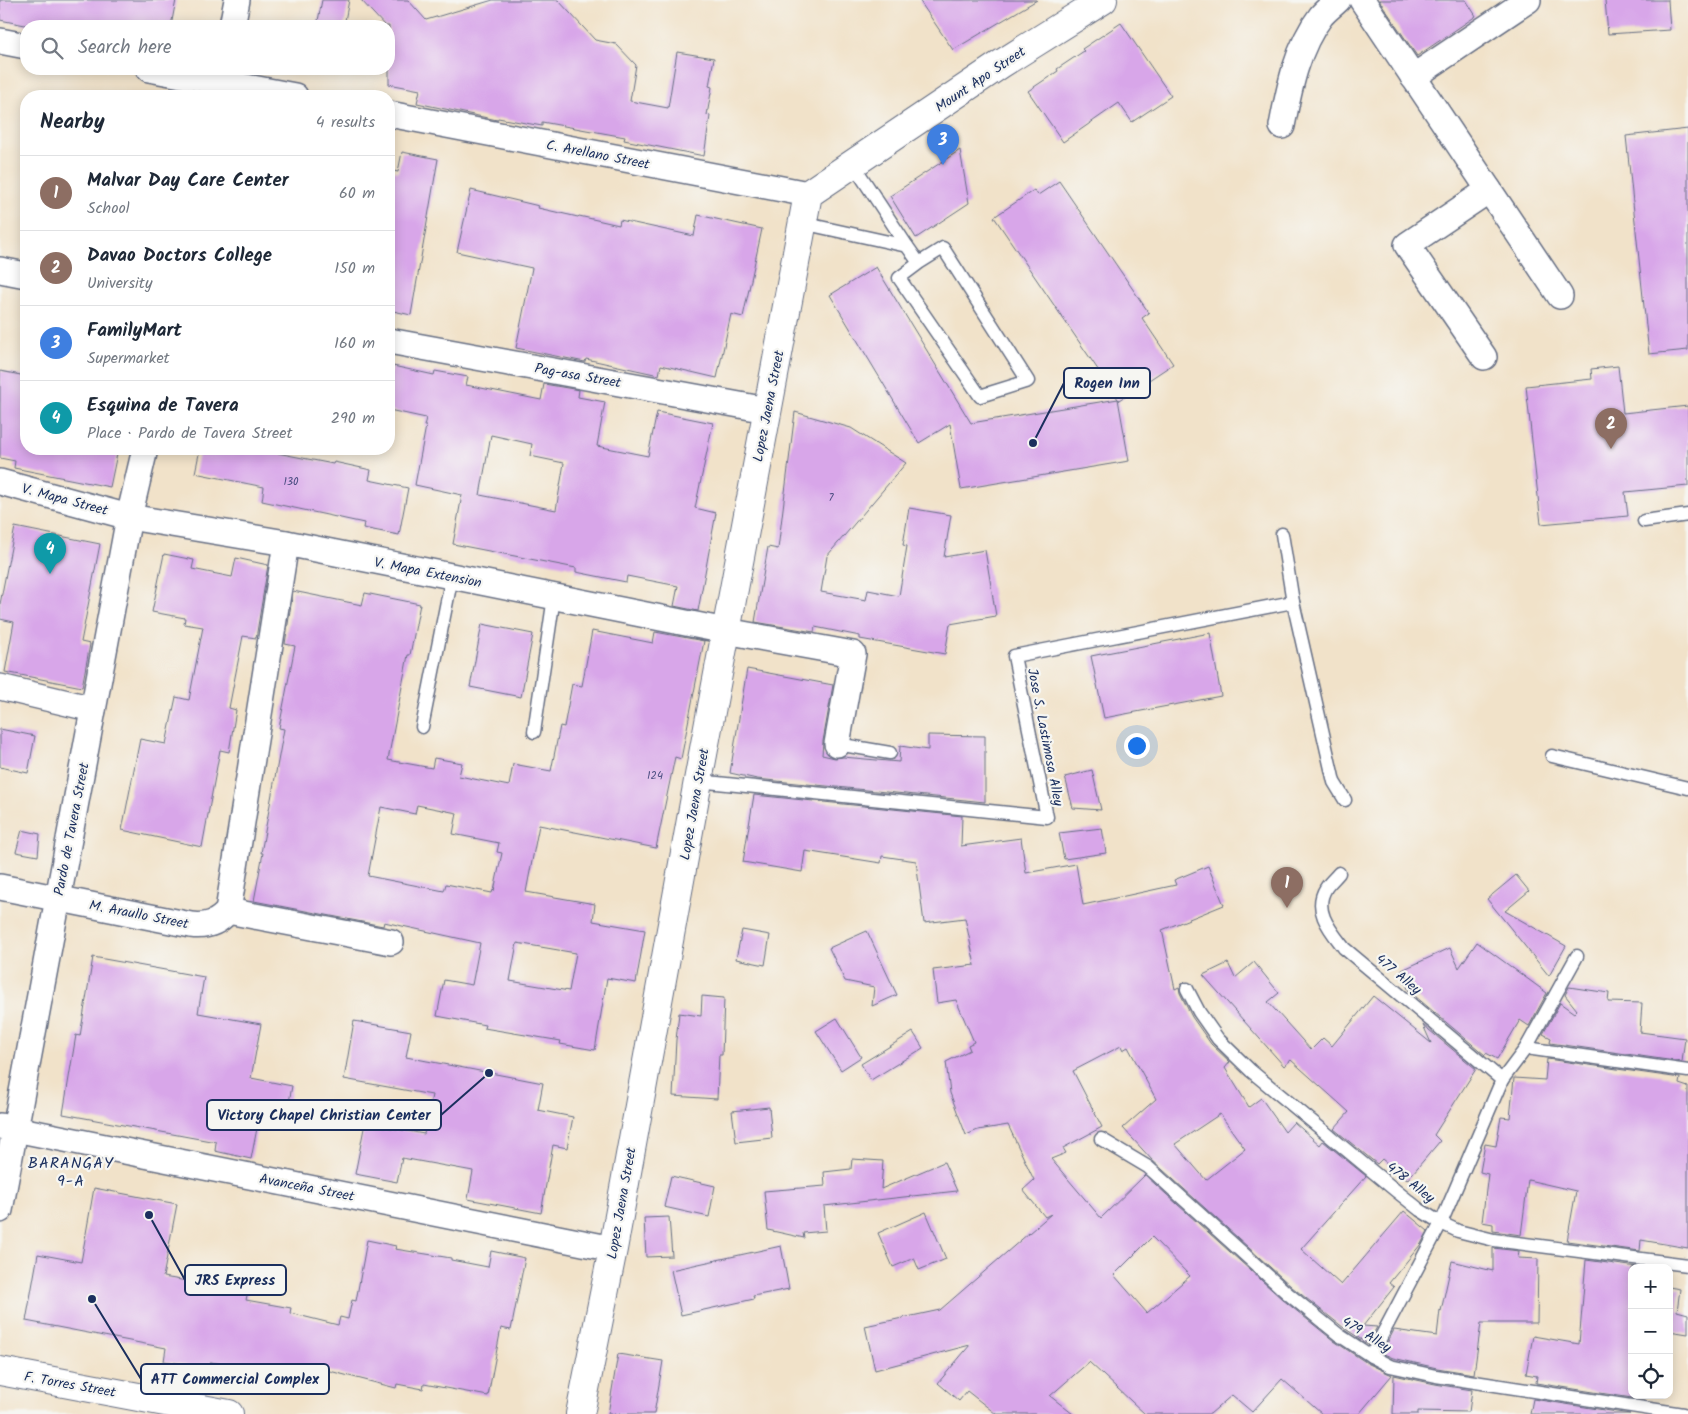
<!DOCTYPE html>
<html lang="en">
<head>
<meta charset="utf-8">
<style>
	body { margin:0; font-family:Kalam,sans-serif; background:#f6f6f7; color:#1f2937 }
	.controls { position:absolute; right:15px; bottom:15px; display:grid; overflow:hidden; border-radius:10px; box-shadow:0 2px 12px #0003 }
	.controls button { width:45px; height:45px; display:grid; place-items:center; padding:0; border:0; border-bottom:1px solid #e0e1e3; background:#fff; color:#1f2937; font:25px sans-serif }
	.you { position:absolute; left:1136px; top:745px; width:18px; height:18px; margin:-12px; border:4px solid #fff; border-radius:50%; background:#1a73e8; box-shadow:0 0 0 8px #1a73e833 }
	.badge { display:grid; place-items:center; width:32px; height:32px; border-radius:50%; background:#ea580c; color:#fff; font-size:16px; font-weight:700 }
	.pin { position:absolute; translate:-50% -41px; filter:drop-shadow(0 1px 2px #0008) }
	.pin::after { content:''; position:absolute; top:26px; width:18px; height:15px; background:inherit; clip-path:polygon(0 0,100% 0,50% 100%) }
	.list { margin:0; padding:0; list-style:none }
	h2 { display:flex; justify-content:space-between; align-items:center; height:65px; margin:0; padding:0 20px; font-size:21px }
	h2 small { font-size:16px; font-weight:400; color:#747a83 }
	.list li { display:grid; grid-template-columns:32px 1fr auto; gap:15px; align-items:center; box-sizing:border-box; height:75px; padding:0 20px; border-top:1px solid #e0e1e3 }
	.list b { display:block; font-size:19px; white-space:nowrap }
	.list p { margin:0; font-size:16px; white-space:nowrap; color:#747a83 }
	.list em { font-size:16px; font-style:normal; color:#747a83 }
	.icon { flex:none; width:28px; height:28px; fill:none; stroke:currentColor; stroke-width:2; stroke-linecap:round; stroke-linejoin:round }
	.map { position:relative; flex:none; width:1688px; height:1414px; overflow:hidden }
	.search { position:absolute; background:#fff; box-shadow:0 2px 12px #0003; left:20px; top:20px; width:375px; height:55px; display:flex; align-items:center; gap:12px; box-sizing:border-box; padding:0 18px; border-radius:20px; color:#747a83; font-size:19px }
	.panel { position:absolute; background:#fff; box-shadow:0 2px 12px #0003; left:20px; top:90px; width:375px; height:365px; border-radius:20px }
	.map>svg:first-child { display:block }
	.building { fill:#d8a6e9; fill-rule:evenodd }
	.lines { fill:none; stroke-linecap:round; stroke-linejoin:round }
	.service-casing { stroke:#666e83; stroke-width:15 }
	.minor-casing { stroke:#666e83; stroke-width:28 }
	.tertiary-casing { stroke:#666e83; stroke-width:30 }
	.secondary-casing { stroke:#666e83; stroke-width:30 }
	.service { stroke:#fff; stroke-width:12 }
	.minor { stroke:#fff; stroke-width:25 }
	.tertiary { stroke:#fff; stroke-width:28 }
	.secondary { stroke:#fff; stroke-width:28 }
	.labels { text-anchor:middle; stroke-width:4.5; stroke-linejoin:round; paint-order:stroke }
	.number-label { font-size:11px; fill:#4a4d81 }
	.street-label { font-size:14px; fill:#1b2f5e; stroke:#f6f6f2 }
	.quarter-label { font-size:16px; letter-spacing:1px; fill:#1b2f5e; stroke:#f6f6f2 }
	.leader { fill:none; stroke:#1b2f5e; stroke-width:2 }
	.callout-dot { fill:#1b2f5e; stroke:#f6f6f2; stroke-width:2 }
	.callout { fill:#f6f6f2; stroke:#1b2f5e; stroke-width:2 }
	.callout-label { font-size:15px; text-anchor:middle; font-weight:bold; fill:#1b2f5e }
</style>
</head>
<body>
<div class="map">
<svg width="1688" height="1414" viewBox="0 0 1688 1414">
	<rect width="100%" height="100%" fill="#f6f6f2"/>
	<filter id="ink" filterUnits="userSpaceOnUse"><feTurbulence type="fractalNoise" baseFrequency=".02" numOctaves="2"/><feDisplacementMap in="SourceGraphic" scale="10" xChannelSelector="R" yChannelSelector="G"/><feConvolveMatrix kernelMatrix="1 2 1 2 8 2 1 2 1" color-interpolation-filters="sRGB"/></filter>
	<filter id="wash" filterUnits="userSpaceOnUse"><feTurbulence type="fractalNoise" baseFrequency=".0096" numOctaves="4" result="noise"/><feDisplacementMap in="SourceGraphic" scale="20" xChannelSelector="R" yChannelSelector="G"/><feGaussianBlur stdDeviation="1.12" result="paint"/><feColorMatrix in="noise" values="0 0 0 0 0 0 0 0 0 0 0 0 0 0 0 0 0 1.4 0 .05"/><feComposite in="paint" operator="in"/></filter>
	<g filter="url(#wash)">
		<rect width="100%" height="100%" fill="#f1e2c9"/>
		<g id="blocks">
			<g class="building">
				<polygon points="0,0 176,0 171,26 30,26 0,20"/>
				<polygon points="322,0 349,0 344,26 317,26"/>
				<polygon points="361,0 408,0 426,20 493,0 558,0 595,40 616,44 636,65 630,101 668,108 677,52 714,58 709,86 712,87 707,115 710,116 704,156 624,140 625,137 542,122 542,126 498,118 497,120 417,103 420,90 389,84 389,26 385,26"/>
				<polygon points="919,0 1037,0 953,50"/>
				<polygon points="1379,0 1466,0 1476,16 1417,56"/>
				<polygon points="1605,0 1668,0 1670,30 1608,34"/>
				<polygon points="1121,23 1171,96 1132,122 1119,103 1063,142 1028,91 1058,71 1057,69 1084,51 1082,49"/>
				<polygon points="1688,129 1688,350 1649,354 1626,136"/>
				<polygon points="960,150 969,203 916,238 890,196"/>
				<polygon points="402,152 438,159 411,315 389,310 389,170 398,172"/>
				<polygon points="1059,181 1149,313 1142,318 1173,364 1119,400 1118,399 1129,461 961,489 950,424 919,443 830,295 876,267 971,423 1118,399 994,217 1034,190 1038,195"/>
				<polygon points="471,190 539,206 538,208 578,217 579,216 619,225 620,220 694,236 698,215 762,229 743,317 731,314 717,378 661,365 659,375 586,359 585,362 516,348 532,268 457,252"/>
				<path d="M393,366L434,375L435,371L468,377L466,385L541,400L544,384L579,390L578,397L605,402L597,446L648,456L657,412L713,423L695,508L716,513L698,611L674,606L678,586L627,576L626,582L576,572V568L453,544L462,495L415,485L426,426H424L426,418L389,410V374H391ZM491,435L532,444L530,456L564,463L556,510L480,495Z"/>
				<polygon points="1618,366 1623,413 1688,406 1688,486 1625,492 1628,516 1541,524 1526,386 1592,379 1591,369"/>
				<polygon points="0,371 26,376 26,449 118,449 110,487 14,468 15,461 0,458"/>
				<polygon points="795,412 851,428 906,463 827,556 821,592 866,600 868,590 899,596 907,546 903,545 909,508 951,515 944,557 985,550 996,616 950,624 945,654 860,639 860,636 815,627 814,632 755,622 768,547 778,549"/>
				<polygon points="200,449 257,449 333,464 334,462 371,470 369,480 408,488 399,535 363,528 364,523 262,501 264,487 195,473"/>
				<polygon points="15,527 100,544 81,642 90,644 82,687 5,672 14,622 0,619 0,604"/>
				<polygon points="164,554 194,560 192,569 232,577 236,558 268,565 256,638 243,636 229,708 236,710 229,752 220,750 202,847 122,830 140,739 166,744 176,697 189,700 203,627 184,624 185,618 152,612"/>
				<path d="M293,591L362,605L365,593L420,604L410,655H408L388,760L432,768L434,758L462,763L459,776L509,786L513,764L551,771L560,726L564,727L572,684L582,686L592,631L653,643L655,632L704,641L681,759L675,757L656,848L539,825L526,892L595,904L593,921L645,930L636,983L607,978L595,1050L560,1044L561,1041L484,1028L485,1025L437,1016L444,980L472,985L480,943L384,922L383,926L254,901L263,853H261L284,729L279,728L295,646L285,644ZM417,805L457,813L453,834L499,843L497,852L502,853L494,891L493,890L492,893L446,884L444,891L368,876L381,807L415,814ZM517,943L576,953L569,991L510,981Z"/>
				<polygon points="482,624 533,634 521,697 470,687"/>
				<polygon points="1210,633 1221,696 1104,718 1091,656"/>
				<polygon points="747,669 833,685 823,741 822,755 835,758 843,757 899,762 900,746 928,750 928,735 985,736 985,802 757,779 730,773"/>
				<polygon points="0,729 35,736 28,773 0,767"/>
				<polygon points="1092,770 1101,810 1073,808 1065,777"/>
				<path d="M754,795L962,816L961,846L1021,838L1026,873L1076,864L1083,905L1176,885L1174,880L1208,866L1224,905L1162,930L1175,989L1179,987L1180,993L1192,1017L1211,1044L1230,1062L1225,1068L1249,1107L1261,1098L1285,1132L1294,1122L1320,1145L1323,1141L1366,1176L1301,1249L1341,1285L1404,1211L1428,1231L1421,1244L1389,1283L1394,1287L1363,1326L1377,1327L1368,1344L1344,1328L1292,1287L1152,1160L1123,1128L1156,1099L1128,1047L1123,1050L1121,1046L1073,1071L1102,1127L1063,1148L1066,1153L1051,1159L1101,1218L1145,1175L1282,1299L1334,1341L1367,1363L1392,1375L1359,1414H1322L1282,1379L1252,1412L1232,1395L1210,1414H1145L1089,1362L1050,1396L1073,1414H996L967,1391L959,1401L938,1383L970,1345L875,1370L865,1326L940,1310L1051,1214L1045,1217L1023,1190L1034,1180L1008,1125L978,1130L966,1135L950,1093L946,1062L970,1050L968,1045L974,1042L956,1000L937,1003L933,970L975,965L965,918L924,923L916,861L882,856L881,863L805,851L802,872L743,862ZM1220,1114L1245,1149L1206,1180L1175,1144ZM1152,1237L1190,1276L1147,1313L1114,1275Z"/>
				<polygon points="1102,828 1106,853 1064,859 1059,833"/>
				<polygon points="22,830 40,834 38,856 16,852"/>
				<polygon points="1516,875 1529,891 1505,911 1566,946 1549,976 1487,899"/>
				<polygon points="742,930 770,935 765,965 736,959"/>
				<polygon points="867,931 897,995 872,1006 874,987 845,981 829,948"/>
				<polygon points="1477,942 1547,993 1529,1026 1520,1020 1497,1059 1486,1053 1485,1055 1409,991 1400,971 1450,948 1459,968"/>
				<polygon points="93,957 204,977 198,1013 261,1024 251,1078 292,1086 285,1124 259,1118 251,1159 215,1151 216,1142 63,1114 76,1035 80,1036"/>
				<polygon points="1254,962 1279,993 1268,1002 1311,1050 1323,1038 1332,1046 1373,996 1431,1043 1423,1025 1476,1069 1434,1135 1440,1141 1407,1180 1382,1159 1377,1164 1334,1129 1349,1112 1291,1060 1284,1066 1203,975 1228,963 1235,978"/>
				<polygon points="1569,987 1609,993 1608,1002 1642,1003 1640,1032 1685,1038 1682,1062 1550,1043 1551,1038 1543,1034 1560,1003 1574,1013 1577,1010 1565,995"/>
				<polygon points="702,996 724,998 722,1055 719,1055 717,1099 673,1096 676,1040 679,1013 701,1016"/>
				<polygon points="837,1018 861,1057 841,1070 816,1031"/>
				<polygon points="354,1021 411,1031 406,1057 543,1083 538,1110 573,1117 567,1148 553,1145 541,1213 468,1199 473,1171 402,1158 397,1182 355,1174 365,1123 424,1134 432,1095 344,1079"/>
				<polygon points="913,1032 923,1048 871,1080 861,1064"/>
				<polygon points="1547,1059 1680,1078 1679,1084 1688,1087 1688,1248 1641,1240 1640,1251 1567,1241 1576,1191 1528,1180 1521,1235 1493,1231 1493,1224 1482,1222 1488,1174 1480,1172 1485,1144 1496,1146 1501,1117 1510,1118 1514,1078 1545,1080"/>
				<polygon points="769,1107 772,1138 736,1142 732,1111"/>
				<polygon points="852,1159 883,1161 881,1189 944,1162 957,1191 824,1206 826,1231 803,1233 804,1238 768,1230 764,1191 825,1186 824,1172 851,1169"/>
				<polygon points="671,1176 715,1186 709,1217 664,1207"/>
				<polygon points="94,1188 177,1204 163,1277 248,1291 246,1300 291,1308 290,1313 338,1325 340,1317 348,1319 352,1300 356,1301 367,1240 396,1246 395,1249 451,1258 451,1260 488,1267 491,1251 525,1258 511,1330 501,1328 488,1396 424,1384 423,1389 397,1384 396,1388 310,1366 306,1389 278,1384 280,1375 211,1362 210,1369 164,1361 166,1348 26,1321 38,1254 81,1262"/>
				<polygon points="926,1212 946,1259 919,1270 914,1258 893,1267 878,1233"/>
				<polygon points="669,1217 672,1256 646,1257 644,1218"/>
				<polygon points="781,1246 789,1289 753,1296 754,1299 681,1315 671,1270"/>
				<polygon points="1493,1248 1519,1251 1518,1258 1538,1259 1537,1323 1481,1323 1474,1374 1437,1368 1393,1358 1382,1353 1394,1330 1437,1336 1440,1310 1441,1311 1452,1261 1493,1271"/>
				<polygon points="1586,1260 1637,1267 1632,1268 1632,1398 1536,1383 1537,1376 1526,1374 1533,1336 1579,1344"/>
				<polygon points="1669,1287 1680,1289 1677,1311 1688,1314 1688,1334 1669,1331"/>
				<polygon points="618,1354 663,1361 654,1414 608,1414"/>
				<polygon points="1394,1375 1435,1384 1472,1390 1469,1412 1418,1411 1418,1414 1393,1414"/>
				<polygon points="1533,1399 1630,1414 1530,1414"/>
			</g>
		</g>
	</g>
	<g filter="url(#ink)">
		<use href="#blocks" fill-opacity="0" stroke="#666e83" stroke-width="1"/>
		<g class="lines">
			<defs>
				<g id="service">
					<polyline points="853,164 907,246"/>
					<polyline points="802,223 907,246 919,263 943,248 1028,381 980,396 899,278 919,263"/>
					<polyline points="1644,521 1688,515"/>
					<polyline points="1282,534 1293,602 1334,782 1345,800"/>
					<polyline points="422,727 452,576"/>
					<polyline points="534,732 554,597"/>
					<polyline points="837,744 890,753"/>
					<polyline points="1552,756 1688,788"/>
					<polyline points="698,781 1047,817 1014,656 1293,602"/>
					<path d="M1339,873C1335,878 1329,883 1326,888C1312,910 1331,931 1344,948L1502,1080"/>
					<polyline points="1187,989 1199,1012 1218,1039 1251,1071 1395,1190 1420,1210 1441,1223 1458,1231 1494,1240 1688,1265"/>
					<polyline points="1526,1048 1688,1071"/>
					<polyline points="1101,1139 1148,1167 1287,1293 1339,1335 1371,1356 1390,1366 1436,1376 1683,1414"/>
					<polyline points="1371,1356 1441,1223 1502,1080 1526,1048 1577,956"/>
				</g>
				<g id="minor">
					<polyline points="1362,0 1560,296"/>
					<polyline points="232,26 237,0"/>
					<polyline points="0,41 26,46"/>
					<polyline points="149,69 295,96"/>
					<polyline points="1413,77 1528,0"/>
					<polyline points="389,114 808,194"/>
					<path d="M1282,126C1289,89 1297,47 1321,16C1326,10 1333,5 1338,0"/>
					<polyline points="0,270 26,275"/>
					<polyline points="389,341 767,410"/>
					<polyline points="1484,357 1407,245 1489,190"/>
					<polyline points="0,482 129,517 286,543 726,631 853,654 837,744"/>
					<polyline points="0,687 93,709"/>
					<path d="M0,887L191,925C207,927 218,923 228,911L286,543"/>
					<polyline points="228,911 391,942"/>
					<polyline points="0,1126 613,1249"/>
					<polyline points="0,1210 129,517 145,449"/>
				</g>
				<polyline id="tertiary" points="580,1414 613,1249 698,781 808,194 1001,64 1103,0"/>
				<polyline id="secondary" points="0,1371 229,1414"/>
			</defs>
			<use href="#service" class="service-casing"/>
			<use href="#minor" class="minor-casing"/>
			<use href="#tertiary" class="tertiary-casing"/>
			<use href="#secondary" class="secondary-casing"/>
			<use href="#service" class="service"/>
			<use href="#minor" class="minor"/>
			<use href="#tertiary" class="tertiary"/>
			<use href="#secondary" class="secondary"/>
		</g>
	</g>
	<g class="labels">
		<g class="number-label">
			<text x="291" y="485">130</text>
			<text x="831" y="501">7</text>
			<text x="655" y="779">124</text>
		</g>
		<g class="street-label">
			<text transform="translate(980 79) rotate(-34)" y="5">Mount Apo Street</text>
			<text transform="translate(598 154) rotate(11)" y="5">C. Arellano Street</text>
			<text transform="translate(578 375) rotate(10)" y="5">Pag-asa Street</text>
			<text transform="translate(768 406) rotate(-79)" y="5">Lopez Jaena Street</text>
			<text transform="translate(65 499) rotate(15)" y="5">V. Mapa Street</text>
			<text transform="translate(428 572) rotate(11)" y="5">V. Mapa Extension</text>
			<text transform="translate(1046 737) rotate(79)" y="5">Jose S. Lastimosa Alley</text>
			<text transform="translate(694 804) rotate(-80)" y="5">Lopez Jaena Street</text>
			<text transform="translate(71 829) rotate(-79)" y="5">Pardo de Tavera Street</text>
			<text transform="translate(139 914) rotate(11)" y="5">M. Araullo Street</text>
			<text transform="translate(1399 974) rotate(40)" y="5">477 Alley</text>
			<text transform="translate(1411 1182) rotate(38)" y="5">478 Alley</text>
			<text transform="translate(307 1187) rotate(11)" y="5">Avanceña Street</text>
			<text transform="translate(621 1203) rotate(-80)" y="5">Lopez Jaena Street</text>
			<text transform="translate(1367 1334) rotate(32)" y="5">479 Alley</text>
			<text transform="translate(70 1384) rotate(10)" y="5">F. Torres Street</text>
		</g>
		<g class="quarter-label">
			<text x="71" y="1168">BARANGAY<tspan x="71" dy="18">9-A</tspan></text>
		</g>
	</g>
	<path class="leader" d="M1033 443L1064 383M489 1073L441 1115M149 1215L185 1280M92 1299L141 1379"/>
	<g class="callout-dot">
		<circle cx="1033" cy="443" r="5"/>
		<circle cx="489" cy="1073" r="5"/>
		<circle cx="149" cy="1215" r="5"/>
		<circle cx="92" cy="1299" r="5"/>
	</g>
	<g class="callout">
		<rect x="1064" y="368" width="86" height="30" rx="5"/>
		<rect x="207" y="1100" width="234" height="30" rx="5"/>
		<rect x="185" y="1265" width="101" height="30" rx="5"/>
		<rect x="141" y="1364" width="188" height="30" rx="5"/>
	</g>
	<g class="callout-label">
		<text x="1107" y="388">Rogen Inn</text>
		<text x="324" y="1120">Victory Chapel Christian Center</text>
		<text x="235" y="1285">JRS Express</text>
		<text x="235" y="1384">ATT Commercial Complex</text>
	</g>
</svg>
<div class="controls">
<button>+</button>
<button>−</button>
<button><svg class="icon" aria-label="locate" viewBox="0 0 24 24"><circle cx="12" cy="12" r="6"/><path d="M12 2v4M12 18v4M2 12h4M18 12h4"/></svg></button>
</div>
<div class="you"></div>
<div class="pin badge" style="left:1287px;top:908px;background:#8d6e63">1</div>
<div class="pin badge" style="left:1611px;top:449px;background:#8d6e63">2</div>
<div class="pin badge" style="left:943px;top:165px;background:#3f7fe0">3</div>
<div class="pin badge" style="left:50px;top:574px;background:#0f9aa8">4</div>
<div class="search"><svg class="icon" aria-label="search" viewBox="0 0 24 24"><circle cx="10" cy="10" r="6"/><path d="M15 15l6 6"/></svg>Search here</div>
<section class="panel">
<h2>Nearby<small>4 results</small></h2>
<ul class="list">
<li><span class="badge" style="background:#8d6e63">1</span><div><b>Malvar Day Care Center</b><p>School</p></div><em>60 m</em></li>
<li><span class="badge" style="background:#8d6e63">2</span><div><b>Davao Doctors College</b><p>University</p></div><em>150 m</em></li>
<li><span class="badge" style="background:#3f7fe0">3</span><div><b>FamilyMart</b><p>Supermarket</p></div><em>160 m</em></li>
<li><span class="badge" style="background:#0f9aa8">4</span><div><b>Esquina de Tavera</b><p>Place · Pardo de Tavera Street</p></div><em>290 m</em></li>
</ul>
</section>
</div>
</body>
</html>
